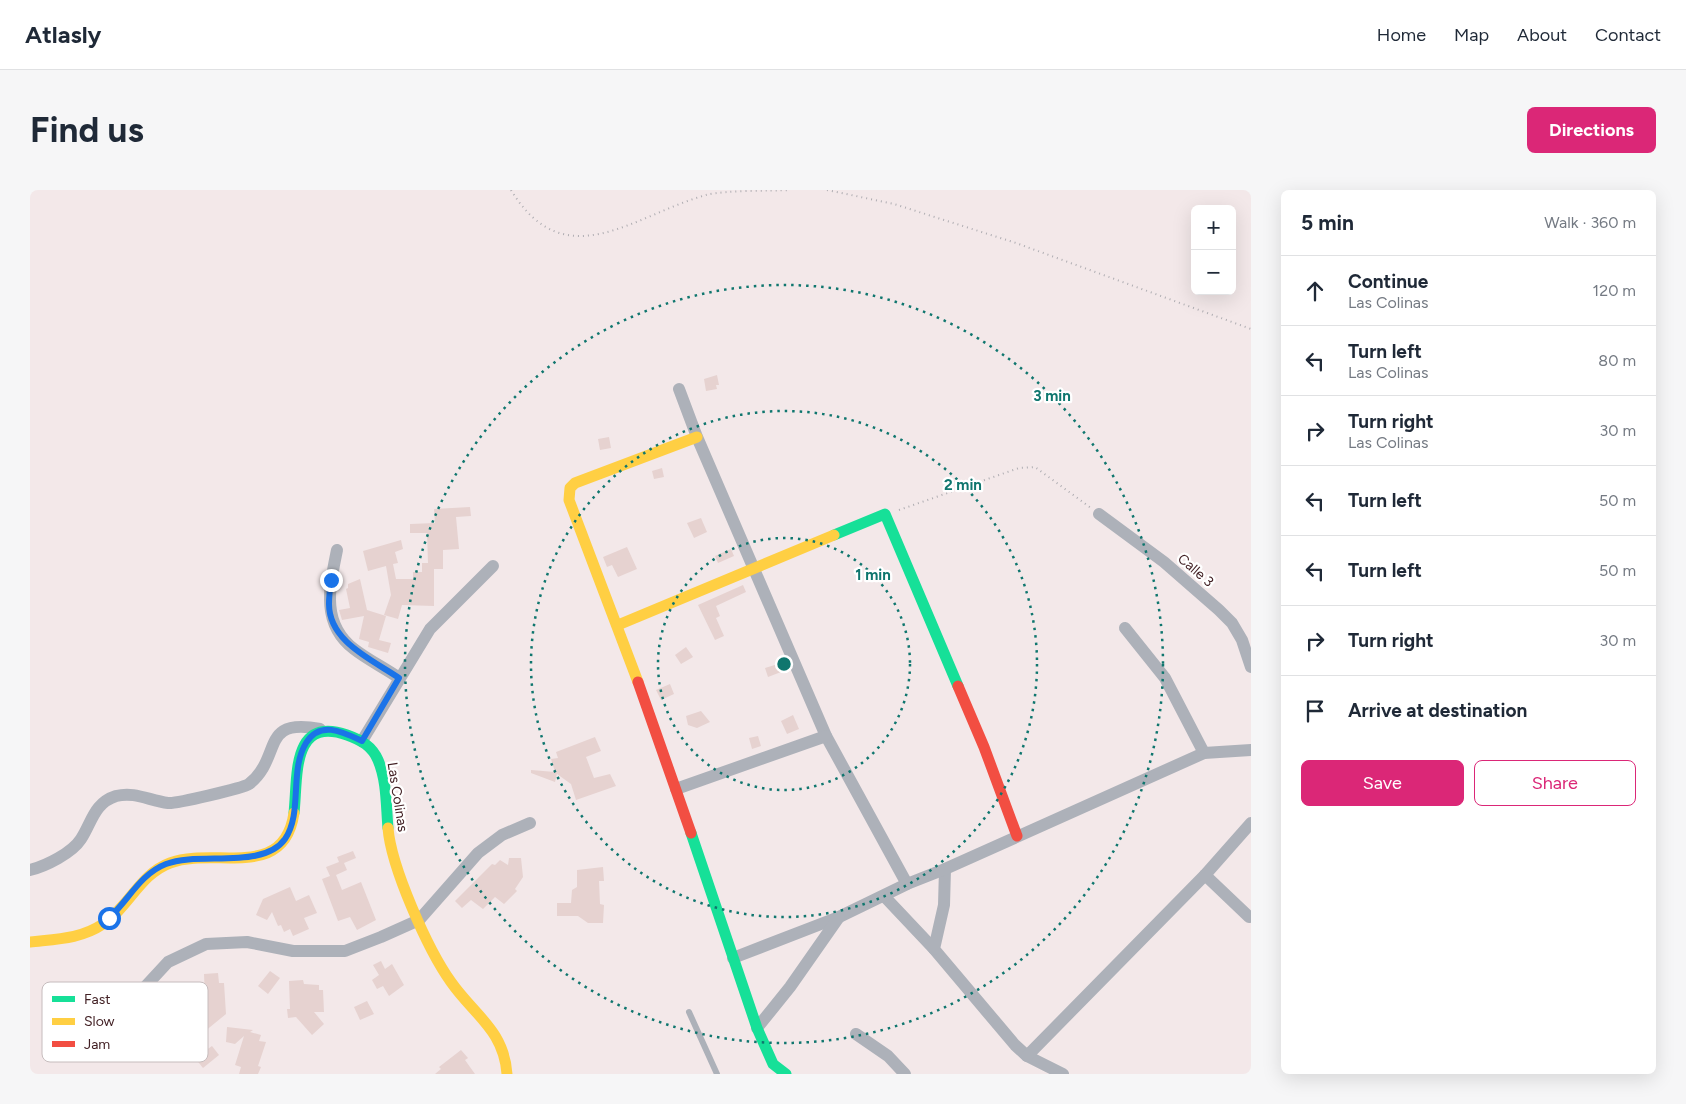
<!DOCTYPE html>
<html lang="en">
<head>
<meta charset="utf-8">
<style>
	body { margin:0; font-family:Figtree,sans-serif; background:#f6f6f7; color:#1f2937 }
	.controls { position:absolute; right:15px; top:15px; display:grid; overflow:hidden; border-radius:8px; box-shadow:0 5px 20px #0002 }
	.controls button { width:45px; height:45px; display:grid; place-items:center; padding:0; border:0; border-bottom:1px solid #e0e1e3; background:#fff; color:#1f2937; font:25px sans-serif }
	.stop { position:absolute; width:15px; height:15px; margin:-11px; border:4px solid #1a73e8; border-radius:50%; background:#fff }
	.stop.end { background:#1a73e8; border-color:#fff; box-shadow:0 1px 5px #0008 }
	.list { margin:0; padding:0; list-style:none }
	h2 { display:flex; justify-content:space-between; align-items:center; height:65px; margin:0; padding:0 20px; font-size:21px }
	h2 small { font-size:16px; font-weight:400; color:#747a83 }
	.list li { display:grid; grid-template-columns:32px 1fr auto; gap:15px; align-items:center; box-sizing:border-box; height:70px; padding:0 20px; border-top:1px solid #e0e1e3 }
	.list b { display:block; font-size:19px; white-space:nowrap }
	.list p { margin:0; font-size:16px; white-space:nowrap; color:#747a83 }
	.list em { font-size:16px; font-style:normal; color:#747a83 }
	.actions { display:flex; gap:10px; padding:15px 20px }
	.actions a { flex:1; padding:11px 0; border:1px solid #db2777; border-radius:8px; text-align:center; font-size:18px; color:#db2777 }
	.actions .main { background:#db2777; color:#fff }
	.icon { flex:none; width:28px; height:28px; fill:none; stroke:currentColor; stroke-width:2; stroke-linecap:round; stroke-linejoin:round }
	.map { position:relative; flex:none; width:1221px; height:884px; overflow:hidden; border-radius:8px }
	header { display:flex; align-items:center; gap:30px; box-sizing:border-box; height:70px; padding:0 25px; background:#fff; border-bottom:1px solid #e0e1e3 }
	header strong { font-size:24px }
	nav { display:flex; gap:28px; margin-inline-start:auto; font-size:18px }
	.intro { display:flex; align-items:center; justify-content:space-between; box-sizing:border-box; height:120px; padding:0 30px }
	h1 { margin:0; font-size:35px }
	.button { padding:12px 22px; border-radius:8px; background:#db2777; color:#fff; font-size:18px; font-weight:700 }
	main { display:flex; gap:30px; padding:0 30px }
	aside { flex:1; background:#fff; border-radius:8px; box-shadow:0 5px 20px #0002 }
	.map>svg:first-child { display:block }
	.building { fill:#e6d2d0 }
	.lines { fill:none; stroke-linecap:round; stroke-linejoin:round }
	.path { stroke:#afadb2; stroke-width:2; stroke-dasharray:1 4; stroke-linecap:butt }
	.lane { stroke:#adb1b9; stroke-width:6 }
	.street { stroke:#adb1b9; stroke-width:12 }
	.fast { stroke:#16e098; stroke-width:11 }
	.slow { stroke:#ffcf43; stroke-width:11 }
	.jam { stroke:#f24e42; stroke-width:11 }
	.route { stroke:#1a73e8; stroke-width:6 }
	.ring { fill:none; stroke:#0f766e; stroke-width:2.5; stroke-dasharray:2.5 5 }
	.labels { text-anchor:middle; stroke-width:4.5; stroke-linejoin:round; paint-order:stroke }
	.street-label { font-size:14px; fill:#422024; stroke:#fff }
	.key { fill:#fff; stroke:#c6bcbd; stroke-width:1 }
	.key-label { font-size:14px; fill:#422024 }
	.centre { fill:#0f766e; stroke:#fff; stroke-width:2.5 }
	.ring-label { font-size:15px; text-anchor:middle; font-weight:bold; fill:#0f766e; stroke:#fff; stroke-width:4.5; stroke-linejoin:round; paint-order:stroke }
</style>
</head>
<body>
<header>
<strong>Atlasly</strong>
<nav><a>Home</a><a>Map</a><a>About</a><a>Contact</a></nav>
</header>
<div class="intro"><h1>Find us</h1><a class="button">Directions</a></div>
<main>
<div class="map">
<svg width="1221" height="884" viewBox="0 0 1221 884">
	<rect width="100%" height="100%" fill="#f3e8e9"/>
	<g class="building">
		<polygon points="687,185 689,195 686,195 687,199 676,201 674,189"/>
		<polygon points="579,247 581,258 570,260 568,249"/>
		<polygon points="632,278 634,287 624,289 622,281"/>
		<polygon points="440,317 441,326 426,327 429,359 413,360 413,379 404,379 404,416 372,415 368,429 354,425 361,405 356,376 338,381 333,361 371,350 373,359 365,362 368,373 363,374 366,389 383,389 383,382 392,382 392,373 398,373 397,343 380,343 380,334 405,333 404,319"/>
		<polygon points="671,328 677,342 664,348 657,333"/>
		<polygon points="597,357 607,379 588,387 582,375 577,377 573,367"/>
		<polygon points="701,359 704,366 688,373 685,366"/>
		<polygon points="330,389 337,420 356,426 349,450 361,453 358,463 338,457 339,452 329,449 334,426 312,430 309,420 320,418 316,399 318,398 318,394"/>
		<polygon points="713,395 716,402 686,416 690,426 686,428 694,446 685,450 668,415"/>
		<polygon points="656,457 663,467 651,474 645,465"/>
		<polygon points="748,474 751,482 738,487 735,478"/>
		<polygon points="640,494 644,504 631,510 626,500"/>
		<polygon points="671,521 680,532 667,538 658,535 656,526"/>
		<polygon points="763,525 769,539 757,544 751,531"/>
		<polygon points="728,546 731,556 722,559 719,548"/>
		<polygon points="565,547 571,561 556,567 564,588 580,584 586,596 546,610 541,594 527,584 525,592 501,583 501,580 525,582 521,569 528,568 526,562"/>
		<polygon points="323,661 326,668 314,673 317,680 306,685 312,700 331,692 346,730 327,740 320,727 308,731 292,689 300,686 296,677 309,672 307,667"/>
		<polygon points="479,668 491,668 493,687 485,699 487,701 474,714 465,707 453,719 441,710 432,718 425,711 462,674 465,675 470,670 478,675"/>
		<polygon points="573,677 574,691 569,691 570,714 574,715 573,733 558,733 548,726 527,726 527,713 541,713 542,700 547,697 547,680"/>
		<polygon points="260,697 266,711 279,705 287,723 274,728 279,739 263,746 260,739 254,742 251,735 248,736 242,722 237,730 226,725 233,709"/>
		<polygon points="351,771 355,779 362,774 374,795 359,806 353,796 347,799 342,790 349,785 343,775"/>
		<polygon points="240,781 250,788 238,804 228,796"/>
		<polygon points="188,783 189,793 194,793 196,824 163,851 150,835 155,831 145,818 140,822 129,809 143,798 151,808 148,810 162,826 172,817 172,808 175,808 174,784"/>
		<polygon points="273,790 274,794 289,795 289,800 293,800 294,822 284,822 294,834 282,845 266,827 258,828 257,819 260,819 259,791"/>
		<polygon points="337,811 344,824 330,830 324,817"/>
		<polygon points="197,837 223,840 220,842 231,845 229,851 236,852 228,876 231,877 228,884 209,884 211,877 205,875 214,846 205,854 196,852"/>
		<polygon points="182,856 189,865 173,878 165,868"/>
		<polygon points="431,860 438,868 435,870 445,884 405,884 411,879 409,877"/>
	</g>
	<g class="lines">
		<g class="path">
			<path d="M481,0C535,89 604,25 676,5C696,0 738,1 760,0"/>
			<polyline points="797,0 864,14 986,53 1221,139"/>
			<polyline points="869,320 989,278 1005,277 1061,318"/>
		</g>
		<polyline class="lane" points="659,822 687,884"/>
		<g class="street">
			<polyline points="649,199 667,247 796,546 877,694"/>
			<polyline points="1069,324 1134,372 1189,420 1202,433 1212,450 1221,477"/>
			<path d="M307,360C300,395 290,433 324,459C338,470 355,478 369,488"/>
			<polyline points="1095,438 1135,488 1174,563"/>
			<polyline points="332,551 400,439 463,376"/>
			<polyline points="646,599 796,546"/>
			<polyline points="915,679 914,715 904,759 985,855 997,866 1033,884"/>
			<path d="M0,680C16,676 42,663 51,649C62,632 64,613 86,606C105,601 120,611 138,613C146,614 213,598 219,594C253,567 229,527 290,539"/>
			<polyline points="1175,685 1219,727"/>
			<polyline points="854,706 904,759"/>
			<polyline points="703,768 809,727 877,694 915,679 1174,563 1221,560"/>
			<polyline points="727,838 760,797 809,727"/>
			<polyline points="826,844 858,866 875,884"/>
			<polyline points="73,846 93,827 113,799 138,772 176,754 217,752 263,761 315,761 351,747 389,730 448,663 472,645 500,633"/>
			<polyline points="997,866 1175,685 1221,633"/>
		</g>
		<g class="fast">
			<polyline points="804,345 855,324 928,496"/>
			<path d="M264,623C268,586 261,526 317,545C331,550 342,556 348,570C357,591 356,616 358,638"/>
			<polyline points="661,643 727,838 743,874 756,884"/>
		</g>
		<g class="slow">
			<polyline points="588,435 804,345"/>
			<polyline points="608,492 539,310 540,298 545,293 667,247"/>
			<path d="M358,638C361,677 398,760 421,792C444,825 474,840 477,884"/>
			<path d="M0,752C26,749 51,749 73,734C99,717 110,684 140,673C184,656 254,692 264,623"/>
		</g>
		<g class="jam">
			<polyline points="608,492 661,643"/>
			<polyline points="928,496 954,557 987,646"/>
		</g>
	</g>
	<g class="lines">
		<path class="route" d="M79,728C98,711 110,684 136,674C169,661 233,680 255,649C273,623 259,581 276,553C290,530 313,542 332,551L369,488C343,470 299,452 299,414C299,406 300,398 301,390"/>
	</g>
	<g class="ring">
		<circle cx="754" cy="474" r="126"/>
		<circle cx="754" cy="474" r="253"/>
		<circle cx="754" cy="474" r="379"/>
	</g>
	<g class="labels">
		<g class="street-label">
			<text transform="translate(1166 380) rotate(41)" y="5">Calle 3</text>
			<text transform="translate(368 607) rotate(81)" y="5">Las Colinas</text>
		</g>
	</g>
	<rect x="12" y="792" width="166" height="80" rx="8" class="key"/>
	<rect x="22" y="806" width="23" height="6" fill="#16e098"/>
	<rect x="22" y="828" width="23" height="7" fill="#ffcf43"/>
	<rect x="22" y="851" width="23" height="6" fill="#f24e42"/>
	<g class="key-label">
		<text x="54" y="814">Fast</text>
		<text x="54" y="836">Slow</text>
		<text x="54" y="859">Jam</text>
	</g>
	<circle cx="754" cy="474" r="8" class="centre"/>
	<g class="ring-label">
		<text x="1022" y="211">3 min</text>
		<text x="933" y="300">2 min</text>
		<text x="843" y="390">1 min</text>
	</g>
</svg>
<div class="controls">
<button>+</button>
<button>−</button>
</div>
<div class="stop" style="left:79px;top:728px"></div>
<div class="stop end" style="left:301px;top:390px"></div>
</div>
<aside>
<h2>5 min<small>Walk · 360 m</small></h2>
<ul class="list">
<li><svg class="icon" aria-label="ahead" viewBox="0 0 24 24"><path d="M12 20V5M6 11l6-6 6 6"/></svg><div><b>Continue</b><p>Las Colinas</p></div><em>120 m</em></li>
<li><svg class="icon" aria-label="left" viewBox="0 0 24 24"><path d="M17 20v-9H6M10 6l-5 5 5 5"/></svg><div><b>Turn left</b><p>Las Colinas</p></div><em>80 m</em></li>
<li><svg class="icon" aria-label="right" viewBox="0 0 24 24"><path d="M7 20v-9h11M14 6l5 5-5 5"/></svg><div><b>Turn right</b><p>Las Colinas</p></div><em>30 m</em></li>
<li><svg class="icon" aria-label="left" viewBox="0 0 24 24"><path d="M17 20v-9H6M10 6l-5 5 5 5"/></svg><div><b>Turn left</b></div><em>50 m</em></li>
<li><svg class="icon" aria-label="left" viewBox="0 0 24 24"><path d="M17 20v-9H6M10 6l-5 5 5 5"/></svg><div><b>Turn left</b></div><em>50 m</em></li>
<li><svg class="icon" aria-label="right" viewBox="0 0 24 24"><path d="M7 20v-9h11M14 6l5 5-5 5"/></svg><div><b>Turn right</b></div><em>30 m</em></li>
<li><svg class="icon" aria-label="arrive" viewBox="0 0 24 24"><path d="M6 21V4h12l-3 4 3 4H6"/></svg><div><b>Arrive at destination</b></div></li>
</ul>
<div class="actions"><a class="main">Save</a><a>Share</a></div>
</aside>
</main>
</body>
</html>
